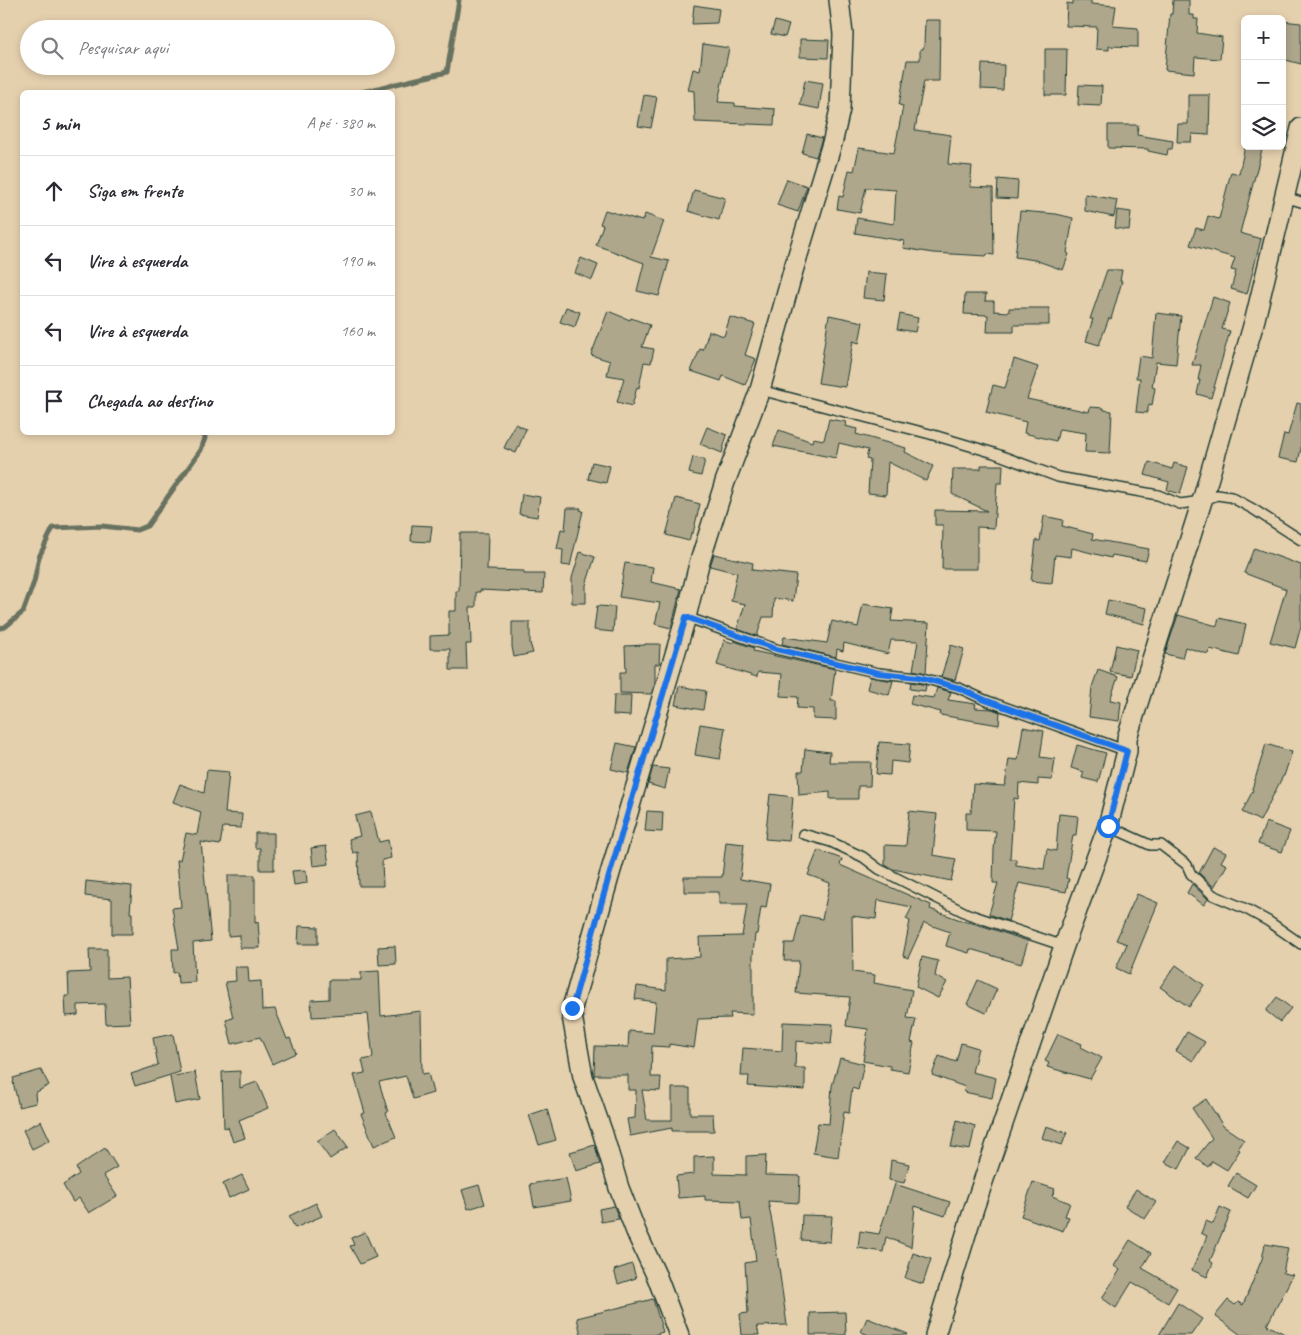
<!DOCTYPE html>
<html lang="pt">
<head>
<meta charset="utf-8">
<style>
	body { margin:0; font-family:Caveat,sans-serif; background:#f7f7f7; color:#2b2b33 }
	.controls { position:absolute; right:15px; top:15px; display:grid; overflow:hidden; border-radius:8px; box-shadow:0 2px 8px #0003 }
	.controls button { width:45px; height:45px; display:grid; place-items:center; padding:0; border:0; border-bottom:1px solid #e1e1e2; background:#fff; color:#2b2b33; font:25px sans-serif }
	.stop { position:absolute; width:15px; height:15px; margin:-11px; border:4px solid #1a73e8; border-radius:50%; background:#fff }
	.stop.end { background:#1a73e8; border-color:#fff; box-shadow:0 1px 5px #0008 }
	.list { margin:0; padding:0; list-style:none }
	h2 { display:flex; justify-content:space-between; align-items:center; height:65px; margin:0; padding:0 20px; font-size:21px }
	h2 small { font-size:16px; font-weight:400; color:#7c7c81 }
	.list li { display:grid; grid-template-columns:32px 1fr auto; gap:15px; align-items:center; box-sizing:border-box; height:70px; padding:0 20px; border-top:1px solid #e1e1e2 }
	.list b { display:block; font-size:19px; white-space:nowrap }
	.list em { font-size:16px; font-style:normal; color:#7c7c81 }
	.icon { flex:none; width:28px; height:28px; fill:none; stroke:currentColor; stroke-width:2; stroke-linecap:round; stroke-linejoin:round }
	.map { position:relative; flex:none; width:1301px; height:1335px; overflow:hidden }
	.search { position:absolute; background:#fff; box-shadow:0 2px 8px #0003; left:20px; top:20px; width:375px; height:55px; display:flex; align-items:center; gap:12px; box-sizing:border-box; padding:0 18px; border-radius:28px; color:#7c7c81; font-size:19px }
	.panel { position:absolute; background:#fff; box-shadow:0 2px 8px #0003; left:20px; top:90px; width:375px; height:345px; border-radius:8px }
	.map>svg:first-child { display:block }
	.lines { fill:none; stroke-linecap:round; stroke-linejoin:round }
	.stream { stroke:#677260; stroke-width:5 }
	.building { fill:#aea78c; stroke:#1f3d34 }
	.service-casing { stroke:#1f3d34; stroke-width:12 }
	.minor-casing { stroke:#1f3d34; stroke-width:22 }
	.service { stroke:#e5d0ae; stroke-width:9 }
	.minor { stroke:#e5d0ae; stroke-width:19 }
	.route { stroke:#1a73e8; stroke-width:6 }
</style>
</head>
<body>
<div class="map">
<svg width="1301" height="1335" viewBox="0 0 1301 1335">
	<rect width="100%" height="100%" fill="#e5d0ae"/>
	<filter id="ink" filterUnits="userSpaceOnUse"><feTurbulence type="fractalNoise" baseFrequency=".02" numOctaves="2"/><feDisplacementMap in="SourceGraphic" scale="10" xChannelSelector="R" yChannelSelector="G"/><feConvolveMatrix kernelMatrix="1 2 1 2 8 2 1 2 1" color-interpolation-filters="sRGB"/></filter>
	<g filter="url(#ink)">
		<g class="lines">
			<g class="stream">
				<polyline points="362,92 447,72 459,0"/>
				<polyline points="0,628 5,627 23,612 34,582 39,557 53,528 102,526 137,530 147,526 201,450 205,438 204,432"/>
			</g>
		</g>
		<g class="building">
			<polygon points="1073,0 1091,0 1091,4 1116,6 1113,26 1138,28 1138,47 1109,46 1109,50 1096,49 1097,27 1066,26 1067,3 1073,4"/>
			<polygon points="1173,0 1189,0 1189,15 1194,15 1194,19 1198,19 1197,33 1222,37 1220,59 1195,57 1194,73 1165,70 1170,14 1172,14"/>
			<polygon points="694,5 719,9 717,23 692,24"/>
			<polygon points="925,20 940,20 939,81 924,81 915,130 951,135 948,164 972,166 970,187 993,188 994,255 987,254 987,256 933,253 903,248 904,241 855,233 857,218 894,224 896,190 866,188 860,213 837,209 839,196 843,197 849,170 854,171 859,148 894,153 903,106 899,105 907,60 920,60 920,49 923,49 924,46"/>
			<polygon points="775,21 789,25 785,37 771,34"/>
			<polygon points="1282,21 1301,23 1301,64 1282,59"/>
			<polygon points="800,39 829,40 828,58 800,57"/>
			<polygon points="703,44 729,48 718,102 735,103 735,106 775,109 774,125 695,122 694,91 688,90 693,69 700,71"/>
			<polygon points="1045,49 1067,49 1066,95 1045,95"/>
			<polygon points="982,64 1004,65 1003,90 981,89"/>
			<polygon points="805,80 823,83 819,109 800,105"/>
			<polygon points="1079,85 1102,86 1101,106 1078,105"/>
			<polygon points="644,95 657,97 651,128 638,126"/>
			<polygon points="1188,95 1210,95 1209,135 1192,134 1191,142 1177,142 1178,124 1188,124"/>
			<polygon points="1108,125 1138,125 1137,135 1173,141 1172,149 1168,149 1167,155 1148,151 1148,149 1108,148"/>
			<polygon points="807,134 822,138 816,157 802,153"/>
			<polygon points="1245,146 1263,146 1240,233 1261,239 1247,294 1231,289 1236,271 1231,270 1235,258 1190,245 1196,228 1204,230 1208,216 1219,219 1231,172 1239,174"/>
			<polygon points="787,179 807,186 798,212 777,205"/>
			<polygon points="998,179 1018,181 1017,199 997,198"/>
			<polygon points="694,190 725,198 719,220 688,211"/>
			<polygon points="1085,194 1117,200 1114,217 1085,211"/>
			<polygon points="605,210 642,221 645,214 664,221 651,257 669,261 659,296 637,291 644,263 596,245 603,225 600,224"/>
			<polygon points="1117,210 1131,212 1129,230 1115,228"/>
			<polygon points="1020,211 1056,214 1073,218 1067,253 1069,254 1063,270 1035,260 1015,257"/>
			<polygon points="581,258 598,265 592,280 575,273"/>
			<polygon points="1107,270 1122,270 1120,281 1122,281 1111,319 1109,318 1099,345 1086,341 1093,319 1090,319"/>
			<polygon points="866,272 887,274 884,300 863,298"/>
			<polygon points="965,294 986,294 985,301 994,301 994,311 1009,312 1009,308 1049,308 1049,325 1014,325 1014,332 987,332 988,315 964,314"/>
			<polygon points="1213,297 1230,303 1222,329 1230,331 1211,398 1197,394 1200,380 1198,380 1201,365 1192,365"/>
			<polygon points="566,307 580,312 575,327 560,322"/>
			<polygon points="608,311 630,320 631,318 650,325 642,347 654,349 651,363 644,362 639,388 637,387 632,406 617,402 624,378 607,375 610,361 591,355"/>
			<polygon points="1156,313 1181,316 1176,364 1156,362 1152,387 1155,388 1152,405 1149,404 1147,413 1136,412 1140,378 1136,378 1139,356 1152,358"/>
			<polygon points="900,314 918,318 915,332 897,329"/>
			<polygon points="829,315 863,322 859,343 853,341 845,387 818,383"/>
			<polygon points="730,317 755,324 745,355 756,359 745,385 723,376 721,381 691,371 700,349 703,350 709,331 724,336"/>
			<polygon points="1014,359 1038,367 1027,399 1089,412 1090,407 1104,408 1104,410 1112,411 1110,453 1085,452 1086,433 1059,429 1056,441 1024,433 1026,422 986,412 993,385 1005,388"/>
			<polygon points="1297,403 1301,404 1301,449 1298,462 1278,458 1284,434 1288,435"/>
			<polygon points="829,419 846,422 845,426 857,429 856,434 906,448 905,452 933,466 926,481 888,462 886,495 868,493 870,460 866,459 868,450 839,443 836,458 773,446 779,430 812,442 813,438 824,440"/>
			<polygon points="515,424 526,429 516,453 504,448"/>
			<polygon points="707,427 727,435 722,453 700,444"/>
			<polygon points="693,457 705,460 701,476 689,473"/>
			<polygon points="592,462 610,466 606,483 588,479"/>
			<polygon points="1149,462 1172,469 1174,463 1188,467 1180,494 1167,490 1169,482 1145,475"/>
			<polygon points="981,465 1003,465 1002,483 997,483 994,528 977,527 977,569 942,569 943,525 935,525 935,510 987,511 952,494 953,469 981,469"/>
			<polygon points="522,494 540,497 537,517 519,514"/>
			<polygon points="676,498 700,504 693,533 691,533 689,541 666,535"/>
			<polygon points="567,508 581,508 580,510 583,511 570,566 562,565 563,550 557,549 561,529 565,530"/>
			<polygon points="1044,516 1063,520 1062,526 1093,534 1092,539 1149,549 1146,561 1112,555 1111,558 1072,548 1071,557 1055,555 1052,583 1031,581 1036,540 1040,541"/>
			<polygon points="412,525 432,526 430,542 411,541"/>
			<polygon points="460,533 488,533 487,570 524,571 524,574 544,574 543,593 480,590 480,592 476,592 476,607 470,607 471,644 466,644 467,670 450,670 450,649 430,649 430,636 449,635 449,611 456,611 456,591 459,591"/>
			<polygon points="1254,548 1301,565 1301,626 1295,648 1270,642 1286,589 1244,573"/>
			<polygon points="580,552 595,557 586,585 586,603 572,603 572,578"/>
			<polygon points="714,554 753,563 752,570 796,575 793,601 774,598 773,617 763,617 757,636 737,629 745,604 731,601 737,573 710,566"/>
			<polygon points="625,563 653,567 651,582 681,589 671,628 655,624 660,603 619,597"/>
			<polygon points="1108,600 1147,608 1144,624 1105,614"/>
			<polygon points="863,604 893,609 891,621 929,623 926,673 913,670 918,641 891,640 888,654 844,643 843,651 837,649 836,657 782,644 784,637 827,643 832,621 858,627"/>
			<polygon points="597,606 615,607 613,632 594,630"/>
			<polygon points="1178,615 1217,626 1219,618 1246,624 1239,656 1210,649 1208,654 1185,647 1182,658 1165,654"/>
			<polygon points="512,622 530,622 530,643 533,653 514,657 512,647"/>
			<polygon points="724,640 733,643 734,641 754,648 753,651 835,669 831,701 836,701 836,720 813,719 813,709 797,708 798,697 780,696 782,674 758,672 757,677 717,665"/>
			<polygon points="645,644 660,644 659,664 655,664 655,684 651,694 620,693 620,672 626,672 625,646 645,645"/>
			<polygon points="951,645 964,649 955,680 941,677"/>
			<polygon points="1116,645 1137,650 1131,676 1110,672"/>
			<polygon points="1098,670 1118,677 1110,700 1121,702 1119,721 1089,717 1092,687"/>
			<polygon points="870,677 893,681 889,695 867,689"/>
			<polygon points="911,682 926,685 925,691 910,689"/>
			<polygon points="679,686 706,691 703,710 675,705"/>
			<polygon points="937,688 951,692 948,700 976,704 975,708 992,709 1000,712 999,725 940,715 941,712 910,704 912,695 934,698"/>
			<polygon points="614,695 631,695 630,716 613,715"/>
			<polygon points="700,724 725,728 720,759 695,755"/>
			<polygon points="1023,727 1044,731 1040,757 1055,759 1052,780 1038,779 1038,785 1019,783 1018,799 1014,798 1010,859 1016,859 1016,865 1044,869 1047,849 1056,851 1059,814 1078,816 1076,835 1073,835 1066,878 1069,879 1066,892 1019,883 1008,921 989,914 998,883 993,883 994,849 996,831 966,830 966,813 971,813 973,784 1005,786 1009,759 1018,760"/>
			<polygon points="879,742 910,744 908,763 891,761 890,775 876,774"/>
			<polygon points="617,743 636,747 628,773 611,769"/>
			<polygon points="1266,744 1292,752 1284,776 1283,776 1260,821 1242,812 1253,790 1252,789"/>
			<polygon points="1077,745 1106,753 1098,782 1082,778 1084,772 1071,768"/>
			<polygon points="805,749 830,752 829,762 871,762 870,786 858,786 858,799 830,799 830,792 799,795 798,771 803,771"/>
			<polygon points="653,767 669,769 665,789 648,784"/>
			<polygon points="207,770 229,772 225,813 242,814 241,828 223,827 220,845 201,842 211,941 193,943 195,982 178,983 177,972 173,973 172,949 179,949 172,908 181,907 177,860 180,860 186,833 197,835 201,812 173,802 180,784 204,793"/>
			<polygon points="770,794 793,797 789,841 765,839"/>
			<polygon points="647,811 663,812 662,832 645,831"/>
			<polygon points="909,811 937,814 933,855 956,859 951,881 893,869 885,865 885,845 906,846"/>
			<polygon points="371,812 379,842 388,840 391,858 382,860 383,886 359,886 358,852 353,853 349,839 360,836 355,816"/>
			<polygon points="1266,822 1290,831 1282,852 1258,844"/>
			<polygon points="255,833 274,833 274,870 260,870 260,848 255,848"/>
			<polygon points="726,842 744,844 740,879 770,884 766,908 761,907 757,934 755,934 753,955 753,1014 730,1013 731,1018 698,1019 694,1048 669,1044 669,1047 652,1046 651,1077 661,1077 660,1091 642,1090 647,1120 672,1120 672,1088 690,1088 690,1114 713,1114 714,1131 672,1131 672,1128 630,1136 627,1119 635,1118 636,1090 628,1090 628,1075 594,1075 595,1046 628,1047 629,1031 653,1033 656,1002 635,999 637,986 666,990 666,959 700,957 699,937 742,936 747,904 719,904 719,892 684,892 684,877 722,877"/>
			<polygon points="326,846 329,864 313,866 311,848"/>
			<polygon points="1213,847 1226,853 1221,862 1227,865 1214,887 1199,873"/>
			<polygon points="818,850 842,859 840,865 931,905 930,909 969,923 969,922 986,927 1028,941 1021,964 970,949 969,953 946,946 950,932 924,923 908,958 903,956 910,921 906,919 912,907 878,900 876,919 852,916 853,972 875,975 874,983 912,990 907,1018 916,1019 911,1042 914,1043 908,1072 890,1069 890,1066 863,1061 868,1029 846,1026 850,997 796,993 799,961 784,961 785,943 794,943 801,915 822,919 830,883 808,875"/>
			<polygon points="306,870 307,883 294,885 292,871"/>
			<polygon points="228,875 255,875 255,923 258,922 260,948 240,948 240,935 228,936"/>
			<polygon points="86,881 132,886 130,913 132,913 132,934 112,934 112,899 85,896"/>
			<polygon points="1192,884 1208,899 1204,905 1187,893"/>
			<polygon points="1137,894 1158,903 1129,974 1116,968 1127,944 1116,940"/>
			<polygon points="299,926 318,927 318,944 298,944"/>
			<polygon points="395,946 396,964 379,965 378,947"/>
			<polygon points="89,949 107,949 107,978 127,977 130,1023 106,1024 105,1004 78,1005 78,1015 66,1016 65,996 69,996 68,973 90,972"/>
			<polygon points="922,957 938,961 935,976 947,982 938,998 916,987"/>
			<polygon points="1176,965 1204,985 1189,1007 1160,987"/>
			<polygon points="235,967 248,967 249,982 261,981 262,1010 275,1009 287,1039 290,1038 296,1053 272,1064 260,1037 232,1044 226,1020 233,1018 225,982 236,981"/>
			<polygon points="379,971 381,1016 421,1011 422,1074 428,1073 433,1093 413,1099 406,1076 379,1082 388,1112 386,1113 396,1137 374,1146 361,1114 365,1113 354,1075 365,1073 362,1060 373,1058 368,1014 312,1017 311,1000 329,999 329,980 361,980 361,972"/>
			<polygon points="978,980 997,989 986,1013 967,1004"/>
			<polygon points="1277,997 1291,1008 1280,1022 1266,1011"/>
			<polygon points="783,1022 833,1024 831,1044 796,1041 795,1068 805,1068 805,1090 748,1086 749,1076 741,1076 743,1048 782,1051"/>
			<polygon points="1187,1032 1205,1042 1193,1061 1176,1051"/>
			<polygon points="173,1034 180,1072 135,1086 131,1074 158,1065 153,1038"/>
			<polygon points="1058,1034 1082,1044 1081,1047 1102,1058 1090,1079 1047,1067 1049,1063 1045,1061"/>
			<polygon points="961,1043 978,1048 972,1072 996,1078 992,1098 964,1092 965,1087 932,1075 939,1056 956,1062"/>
			<polygon points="840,1058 864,1064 858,1090 852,1088 849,1113 844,1112 838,1157 813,1153 818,1123 829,1124 832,1086"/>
			<polygon points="41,1070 49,1085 35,1093 36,1103 19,1107 13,1082 14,1081 13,1078"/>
			<polygon points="240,1071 240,1088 257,1082 268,1108 239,1120 245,1138 233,1142 228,1127 224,1128 222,1072"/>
			<polygon points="195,1072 200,1099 175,1104 170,1077"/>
			<polygon points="1206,1099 1223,1126 1244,1140 1238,1149 1240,1150 1227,1170 1212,1161 1208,1167 1196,1158 1212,1138 1192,1108"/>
			<polygon points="547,1109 556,1140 539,1145 529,1115"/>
			<polygon points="957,1120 975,1126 970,1150 951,1147"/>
			<polygon points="41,1121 50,1140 32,1149 23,1130"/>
			<polygon points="1046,1126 1067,1133 1062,1145 1042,1138"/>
			<polygon points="335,1129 348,1147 330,1159 317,1141"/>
			<polygon points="1178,1141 1190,1148 1179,1169 1165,1162"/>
			<polygon points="595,1145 600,1164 576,1171 570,1152"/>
			<polygon points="105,1148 117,1167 103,1175 117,1196 89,1213 79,1198 73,1202 63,1185 79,1174 76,1168"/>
			<polygon points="766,1155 765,1175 800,1176 799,1203 768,1201 774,1233 787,1325 757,1326 759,1335 742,1335 740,1314 748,1313 745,1263 756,1261 751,1219 742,1220 740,1201 705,1200 705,1196 678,1198 676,1176 694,1174 694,1157 714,1156 714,1174 746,1175 746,1156"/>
			<polygon points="891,1160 909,1164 904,1183 889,1180"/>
			<polygon points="1236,1173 1256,1185 1248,1198 1228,1186"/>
			<polygon points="242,1175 249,1189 229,1198 223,1184"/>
			<polygon points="566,1178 571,1201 534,1207 530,1184"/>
			<polygon points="1033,1182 1055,1189 1052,1196 1070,1203 1065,1216 1069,1217 1063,1231 1021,1216"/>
			<polygon points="895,1184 950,1202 945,1216 915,1206 911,1247 886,1237 883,1252 858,1248 860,1231 879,1234"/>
			<polygon points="479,1185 485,1204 468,1209 462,1190"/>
			<polygon points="1136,1189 1156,1202 1145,1219 1125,1206"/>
			<polygon points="316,1203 322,1216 295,1228 289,1216"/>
			<polygon points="614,1206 619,1219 601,1222 599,1209"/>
			<polygon points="1220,1207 1231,1212 1210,1261 1213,1263 1207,1277 1192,1270 1207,1236 1201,1233 1206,1221 1213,1224"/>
			<polygon points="802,1215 832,1216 830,1242 801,1240"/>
			<polygon points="365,1232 376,1257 360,1264 350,1246 354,1245 351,1238"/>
			<polygon points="1130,1240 1151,1253 1142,1268 1177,1288 1168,1303 1132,1282 1116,1308 1102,1298 1120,1270 1114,1266"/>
			<polygon points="1265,1244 1288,1248 1283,1273 1293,1275 1267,1325 1287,1335 1241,1335 1215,1316 1228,1300 1235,1305 1238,1302 1243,1305 1262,1259"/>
			<polygon points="913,1253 931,1259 923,1284 905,1278"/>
			<polygon points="632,1264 636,1278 618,1284 614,1270"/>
			<polygon points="653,1299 663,1332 653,1335 581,1335 577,1318"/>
			<polygon points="1178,1303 1202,1319 1191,1335 1159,1335"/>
			<polygon points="845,1312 846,1335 810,1335 810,1313"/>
			<polygon points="867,1318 908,1334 907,1335 869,1335 861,1332"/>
		</g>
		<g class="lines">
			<defs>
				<g id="service">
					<polyline points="1285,197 1301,202"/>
					<polyline points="760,390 930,434 994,453 1058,477 1158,495 1180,504 1202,501 1217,495 1231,497 1253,509 1301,540"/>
					<polyline points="686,617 776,649 879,673 919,677 959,688 985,700 1127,751"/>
					<polyline points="1108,826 1150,845 1161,845 1187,865 1191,874 1213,895 1246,909 1268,921 1301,944"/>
					<polyline points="803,834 831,842 863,857 879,869 968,914 1064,946"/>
				</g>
				<g id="minor">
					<polyline points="679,1335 657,1277 637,1234 619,1188 603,1134 583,1077 572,1016 572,1008 609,877 686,617 699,564 725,482 760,390 793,271 833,140 840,109 843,34 839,0"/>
					<polyline points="935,1335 974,1208 1064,946 1108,826 1127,751 1127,738 1202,501 1255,319 1301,128"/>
				</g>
			</defs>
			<use href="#service" class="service-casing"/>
			<use href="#minor" class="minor-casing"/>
			<use href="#service" class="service"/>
			<use href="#minor" class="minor"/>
		</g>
	</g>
	<g class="lines" filter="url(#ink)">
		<polyline class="route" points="572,1008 609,876 686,617 776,649 879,673 919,677 959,688 985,700 1127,751 1108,826"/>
	</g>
</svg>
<div class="controls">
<button>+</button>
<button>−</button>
<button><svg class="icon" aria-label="layers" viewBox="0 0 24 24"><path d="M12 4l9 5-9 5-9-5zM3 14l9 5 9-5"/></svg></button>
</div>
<div class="stop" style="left:1108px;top:826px"></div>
<div class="stop end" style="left:572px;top:1008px"></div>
<div class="search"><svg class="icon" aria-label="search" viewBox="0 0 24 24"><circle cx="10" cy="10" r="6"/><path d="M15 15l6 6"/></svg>Pesquisar aqui</div>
<section class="panel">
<h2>5 min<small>A pé · 380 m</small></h2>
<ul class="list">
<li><svg class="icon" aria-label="ahead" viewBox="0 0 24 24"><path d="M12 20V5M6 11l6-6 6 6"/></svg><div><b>Siga em frente</b></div><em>30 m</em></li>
<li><svg class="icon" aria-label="left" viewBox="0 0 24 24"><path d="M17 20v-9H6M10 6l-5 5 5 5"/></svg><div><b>Vire à esquerda</b></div><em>190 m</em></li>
<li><svg class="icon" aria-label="left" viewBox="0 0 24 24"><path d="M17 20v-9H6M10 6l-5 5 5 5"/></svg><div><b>Vire à esquerda</b></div><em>160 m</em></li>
<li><svg class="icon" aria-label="arrive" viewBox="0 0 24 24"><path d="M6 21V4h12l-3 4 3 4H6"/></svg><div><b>Chegada ao destino</b></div></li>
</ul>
</section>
</div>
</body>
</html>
